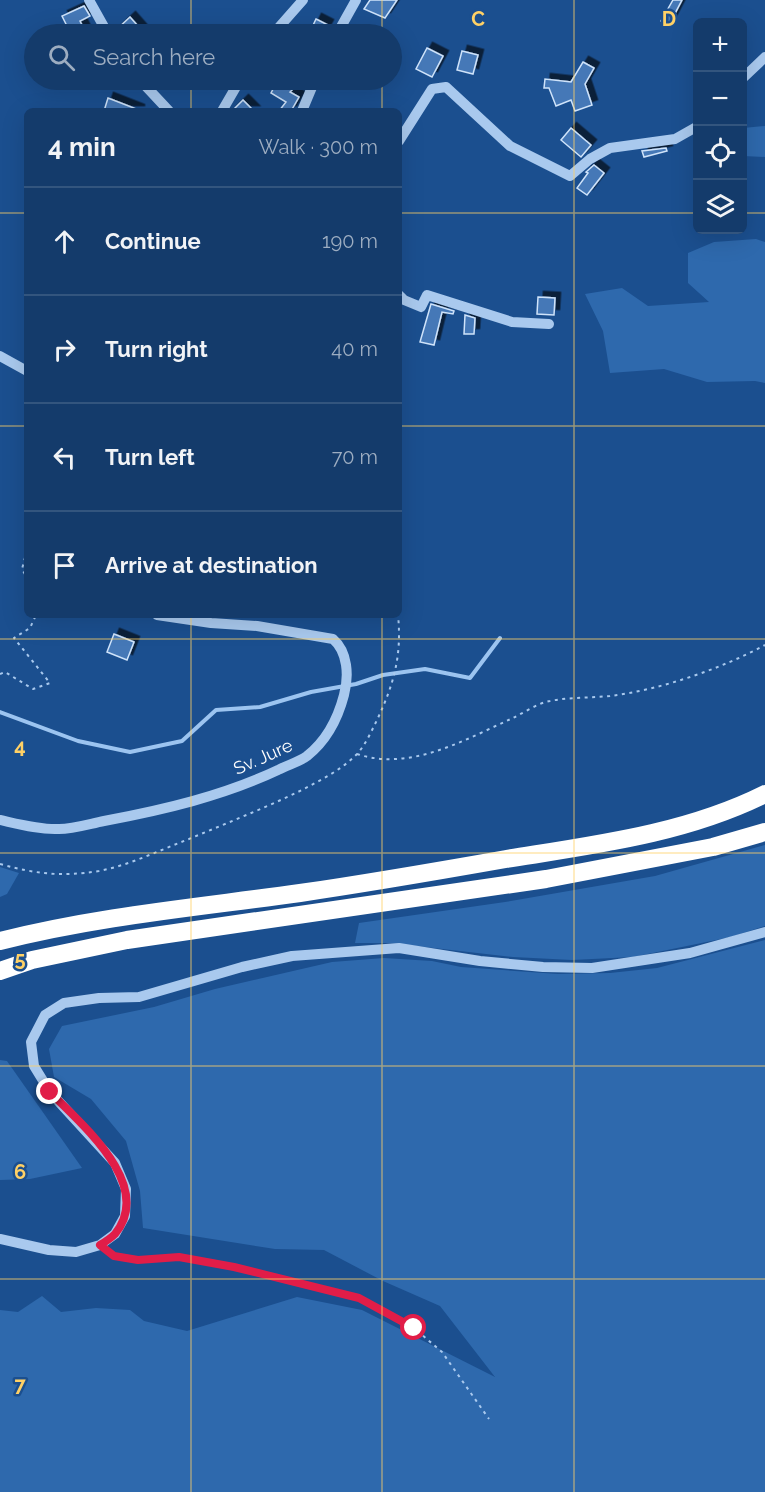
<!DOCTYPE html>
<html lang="en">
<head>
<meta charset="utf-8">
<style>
	body { margin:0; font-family:Raleway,sans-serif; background:#214673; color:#f1f3f6 }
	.controls { position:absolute; right:18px; top:18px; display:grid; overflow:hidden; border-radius:9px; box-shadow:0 6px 24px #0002 }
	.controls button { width:54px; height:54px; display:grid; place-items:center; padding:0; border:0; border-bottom:2px solid #33557e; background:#143b6b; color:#f1f3f6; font:30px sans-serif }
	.stop { position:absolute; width:18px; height:18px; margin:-14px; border:4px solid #e11d48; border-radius:50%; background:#fff }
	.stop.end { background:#e11d48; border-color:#fff; box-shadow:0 2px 6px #0008 }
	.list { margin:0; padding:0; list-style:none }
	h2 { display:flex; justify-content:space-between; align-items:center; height:78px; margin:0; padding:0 24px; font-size:26px }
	h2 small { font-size:20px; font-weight:400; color:#9dadc1 }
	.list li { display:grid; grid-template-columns:39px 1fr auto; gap:18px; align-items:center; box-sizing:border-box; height:108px; padding:0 24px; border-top:2px solid #33557e }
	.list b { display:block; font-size:22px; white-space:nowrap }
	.list em { font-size:20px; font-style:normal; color:#9dadc1 }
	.icon { flex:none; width:33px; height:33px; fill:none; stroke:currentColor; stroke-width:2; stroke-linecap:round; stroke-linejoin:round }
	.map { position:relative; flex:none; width:765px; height:1492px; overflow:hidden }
	.search { position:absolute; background:#143b6b; box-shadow:0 6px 24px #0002; left:24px; top:24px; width:378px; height:66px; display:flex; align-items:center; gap:15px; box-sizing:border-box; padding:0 21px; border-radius:33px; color:#9dadc1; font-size:22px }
	.panel { position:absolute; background:#143b6b; box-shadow:0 6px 24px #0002; left:24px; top:108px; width:378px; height:510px; border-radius:9px }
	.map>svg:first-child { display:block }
	.green { fill:#2e69ad }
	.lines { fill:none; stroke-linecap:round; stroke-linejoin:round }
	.stream { stroke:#9cc4f0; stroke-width:4 }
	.building { fill:#4478b7; stroke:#cfe3fa; stroke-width:1.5; filter:url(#shadow) }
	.path { stroke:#a9c9ee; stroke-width:2; stroke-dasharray:3 4.5; stroke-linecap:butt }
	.minor { stroke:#a9c9ee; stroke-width:10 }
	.highway { stroke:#fff; stroke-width:18 }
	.route { stroke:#e11d48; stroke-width:8 }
	.grid { fill:none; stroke:#ffd166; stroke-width:1.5; stroke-opacity:0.55 }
	.labels { text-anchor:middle; stroke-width:5; stroke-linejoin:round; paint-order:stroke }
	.street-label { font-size:18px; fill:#fff; stroke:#1b4f8f }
	.grid-label { font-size:20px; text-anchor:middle; font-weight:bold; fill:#ffd166; stroke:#1b4f8f; stroke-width:5; stroke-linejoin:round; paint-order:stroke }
</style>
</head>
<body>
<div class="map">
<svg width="765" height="1492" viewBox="0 0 765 1492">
	<defs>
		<filter id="shadow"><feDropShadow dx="5.5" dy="-5.5" stdDeviation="0" flood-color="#0009"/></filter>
	</defs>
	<rect width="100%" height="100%" fill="#1b4f8f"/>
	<g class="green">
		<polygon points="765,126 765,157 743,156 743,128"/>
		<polygon points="756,239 765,242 765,383 755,381 707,382 664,369 610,373 603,331 585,294 622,288 648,306 709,302 688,283 688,253 714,242"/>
		<polygon points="765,845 765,926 731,937 633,957 572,960 513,957 390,943 355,943 359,923 505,902 655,876"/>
		<polygon points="0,867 19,873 7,894 0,897"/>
		<polygon points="765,940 765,1492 0,1492 0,1310 18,1312 42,1296 61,1312 96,1308 130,1310 144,1321 187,1331 297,1297 362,1310 495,1377 440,1306 383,1281 324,1250 275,1249 143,1228 140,1191 126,1141 91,1099 54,1077 49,1049 62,1026 154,1007 215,989 332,962 384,958 432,961 461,967 558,974 610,973 657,968"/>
		<polygon points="0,1060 7,1061 82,1168 30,1179 0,1180"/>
	</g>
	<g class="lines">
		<polyline class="stream" points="0,712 78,741 130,752 182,741 216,710 260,707 311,692 356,684 383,675 425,669 470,678 500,638"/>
	</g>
	<g class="building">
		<polygon points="370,0 397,0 385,18 364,9"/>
		<polygon points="673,0 682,0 669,25 661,21"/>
		<polygon points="84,6 90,16 80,21 85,31 78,34 71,34 62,16"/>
		<polygon points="130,17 145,34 115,34 115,31"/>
		<polygon points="316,19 328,25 323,34 309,34"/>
		<polygon points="427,48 443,56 432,77 416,69"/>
		<polygon points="462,51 478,55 473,74 457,70"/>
		<polygon points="583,62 594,68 585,84 592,105 575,111 571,100 556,106 549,88 544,88 545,79 571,82"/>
		<polygon points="278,80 302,80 290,92 299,97 291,111 279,111 286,102 271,93"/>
		<polygon points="108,98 139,110 139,111 104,111"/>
		<polygon points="243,100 254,111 232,111"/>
		<polygon points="571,128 591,145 581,157 561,140"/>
		<polygon points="666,148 667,151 644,157 642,151"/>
		<polygon points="594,165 604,173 587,195 577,188 588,173 586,172"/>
		<polygon points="538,297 555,298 554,315 537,314"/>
		<polygon points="431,304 454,311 453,314 442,312 434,345 420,342"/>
		<polygon points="465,315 475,318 474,334 464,334"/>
		<polygon points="114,634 134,642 127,660 107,652"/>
	</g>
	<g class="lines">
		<g class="path">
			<polyline points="27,550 22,569 27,578"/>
			<polyline points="0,674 5,672 33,689 50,683 14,638 30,628 36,615"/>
			<path d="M357,754C411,772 466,739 513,718C525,712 538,703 550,701C570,697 590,698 610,696C659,690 721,669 765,645"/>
			<path d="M0,864C37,874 60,877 99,871C130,865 160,850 189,839C227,823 265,808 302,790C321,780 341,770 356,755C365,746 371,732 377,720C394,684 402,655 398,615"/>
			<polyline points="110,1253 114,1256 138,1260 179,1257 234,1267 359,1297 414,1328 442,1352 489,1419"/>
		</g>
		<g class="minor">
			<polyline points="89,0 108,34"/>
			<polyline points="273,34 303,0"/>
			<polyline points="337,34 356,0"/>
			<polyline points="742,79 765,57"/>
			<polyline points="140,80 169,111"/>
			<polyline points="222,111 240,80"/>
			<polyline points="302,111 315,80"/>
			<polyline points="399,141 432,89 446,87 510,146 570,176 590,159 610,148 675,139 698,126"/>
			<polyline points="399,295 404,300 421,307 427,295 512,322 549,324"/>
			<polyline points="0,356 27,371"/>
			<path d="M0,820C18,824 40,830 59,829C73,829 89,824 104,821C163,810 223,796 278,770C287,765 299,762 307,756C326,741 338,718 344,695C349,676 348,652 333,639L257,626L211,623L157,615"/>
			<polyline points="0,1239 49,1250 76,1252 100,1245 115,1234 125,1216 126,1189 115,1163 50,1092 34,1066 31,1042 45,1015 64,1003 99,998 139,997 242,967 292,956 399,948 480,961 543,967 592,968 690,953 765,932"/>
		</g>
		<g class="highway">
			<path d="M0,941C98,916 200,907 300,893C369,883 438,871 506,859C593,845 685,834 765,794"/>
			<polyline points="0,971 32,960 127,940 546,879 713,847 765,832"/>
		</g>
	</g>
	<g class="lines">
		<path class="route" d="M50,1092C81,1124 155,1185 115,1234C111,1238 105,1242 100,1245L114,1256L138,1260L179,1257L234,1267L359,1298L414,1328"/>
	</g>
	<path class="grid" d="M191,0V34M382,0V34M574,0V1492M191,80V111M382,80V111M0,213H27M399,213H698M742,213H765M0,426H27M399,426H765M191,615V1492M382,615V1492M0,639H765M0,853H765M0,1066H765M0,1279H765"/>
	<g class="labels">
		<g class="street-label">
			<text transform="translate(263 757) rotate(-24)" y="6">Sv. Jure</text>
		</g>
	</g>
	<g class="grid-label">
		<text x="478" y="26">C</text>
		<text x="669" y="26">D</text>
		<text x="20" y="753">4</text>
		<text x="20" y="966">5</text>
		<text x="20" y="1179">6</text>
		<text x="20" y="1392">7</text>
	</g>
</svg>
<div class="controls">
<button>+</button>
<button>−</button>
<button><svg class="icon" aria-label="locate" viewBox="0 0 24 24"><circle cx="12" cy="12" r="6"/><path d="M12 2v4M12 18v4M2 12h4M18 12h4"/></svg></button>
<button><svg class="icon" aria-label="layers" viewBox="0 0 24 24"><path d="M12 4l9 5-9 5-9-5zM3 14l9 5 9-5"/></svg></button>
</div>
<div class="stop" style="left:414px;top:1328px"></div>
<div class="stop end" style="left:50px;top:1092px"></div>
<div class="search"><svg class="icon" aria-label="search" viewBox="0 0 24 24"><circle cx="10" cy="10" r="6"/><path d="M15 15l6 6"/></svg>Search here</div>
<section class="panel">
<h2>4 min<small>Walk · 300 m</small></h2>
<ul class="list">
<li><svg class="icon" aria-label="ahead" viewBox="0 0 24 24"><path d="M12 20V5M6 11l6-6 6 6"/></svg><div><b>Continue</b></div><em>190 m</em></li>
<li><svg class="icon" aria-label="right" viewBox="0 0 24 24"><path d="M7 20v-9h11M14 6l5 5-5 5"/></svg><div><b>Turn right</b></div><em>40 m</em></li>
<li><svg class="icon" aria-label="left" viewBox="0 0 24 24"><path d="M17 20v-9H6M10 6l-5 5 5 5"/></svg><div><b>Turn left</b></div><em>70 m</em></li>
<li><svg class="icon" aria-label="arrive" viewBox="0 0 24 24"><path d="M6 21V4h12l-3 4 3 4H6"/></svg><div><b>Arrive at destination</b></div></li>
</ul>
</section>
</div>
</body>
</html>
